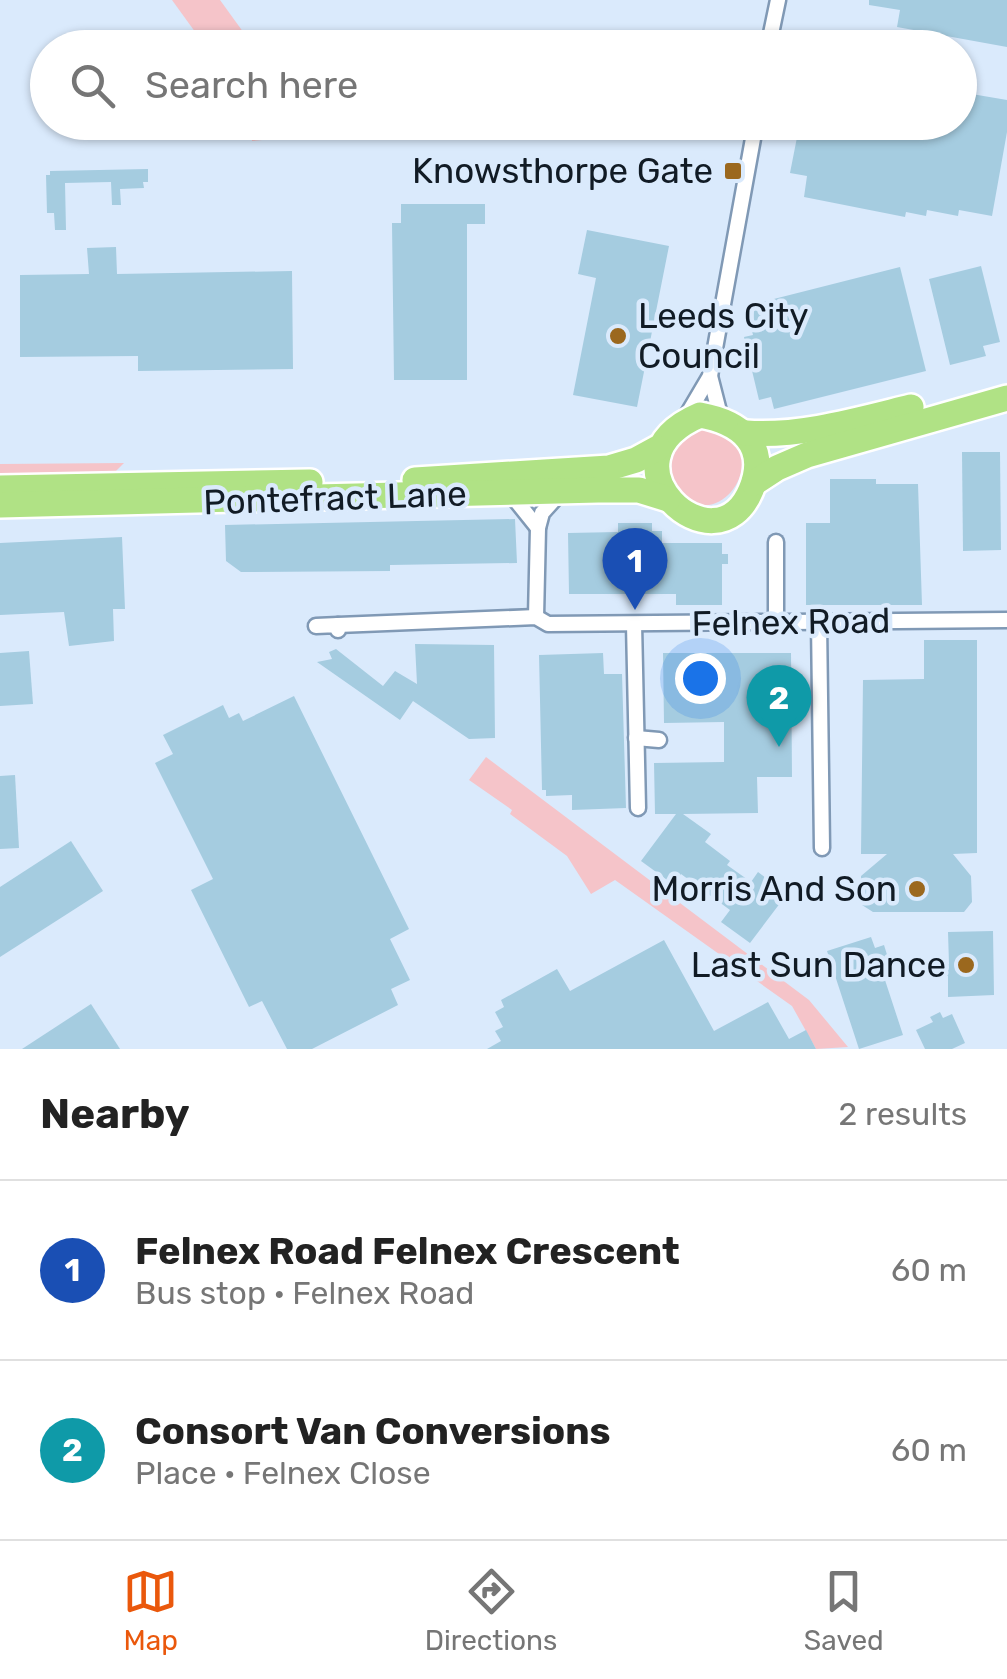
<!DOCTYPE html>
<html lang="en">
<head>
<meta charset="utf-8">
<style>
	body { margin:0; font-family:Rubik,sans-serif; background:#f2f2f2; color:#222 }
	.you { position:absolute; left:700px; top:678px; width:35px; height:35px; margin:-25px; border:8px solid #fff; border-radius:50%; background:#1a73e8; box-shadow:0 0 0 15px #1a73e833 }
	.badge { display:grid; place-items:center; width:65px; height:65px; border-radius:50%; background:#ea580c; color:#fff; font-size:32px; font-weight:700 }
	.pin { position:absolute; translate:-50% -82px; filter:drop-shadow(0 2px 5px #0008) }
	.pin::after { content:''; position:absolute; top:52px; width:35px; height:30px; background:inherit; clip-path:polygon(0 0,100% 0,50% 100%) }
	.list { margin:0; padding:0; list-style:none }
	h2 { display:flex; justify-content:space-between; align-items:center; height:130px; margin:0; padding:0 40px; font-size:42px }
	h2 small { font-size:32px; font-weight:400; color:#767676 }
	.list li { display:grid; grid-template-columns:65px 1fr auto; gap:30px; align-items:center; box-sizing:border-box; height:180px; padding:0 40px; border-top:2px solid #e0e0e0 }
	.list b { display:block; font-size:38px; white-space:nowrap }
	.list p { margin:0; font-size:32px; white-space:nowrap; color:#767676 }
	.list em { font-size:32px; font-style:normal; color:#767676 }
	.icon { flex:none; width:55px; height:55px; fill:none; stroke:currentColor; stroke-width:2; stroke-linecap:round; stroke-linejoin:round }
	.map { position:relative; flex:none; width:1007px; height:1049px; overflow:hidden }
	.search { position:absolute; background:#fff; box-shadow:0 2px 8px #0004; left:30px; right:30px; top:30px; height:110px; display:flex; align-items:center; gap:25px; box-sizing:border-box; padding:0 35px; border-radius:55px; color:#767676; font-size:38px }
	.sheet { height:490px; background:#fff }
	nav { display:flex; justify-content:space-around; align-items:center; box-sizing:border-box; height:140px; border-top:2px solid #e0e0e0; background:#fff; font-size:28px; color:#767676 }
	nav a { display:grid; justify-items:center; gap:5px }
	nav .on { color:#ea580c }
	.map>svg:first-child { display:block }
	.green { fill:#f5c4c9 }
	.building { fill:#a5cce0 }
	.lines { fill:none; stroke-linecap:round; stroke-linejoin:round }
	.street-casing { stroke:#8099b5; stroke-width:19 }
	.highway-casing { stroke:#fff; stroke-width:30 }
	.street { stroke:#fff; stroke-width:14 }
	.highway { stroke:#b0e285; stroke-width:25 }
	.poi-dot { fill:#9b681e; stroke:#daeafc; stroke-width:4 }
	.labels { text-anchor:middle; stroke-width:9; stroke-linejoin:round; paint-order:stroke }
	.poi-label { font-size:35px; fill:#111b25; stroke:#daeafc; text-anchor:end }
	.street-label { font-size:35px; fill:#111b25; stroke:#daeafc }
</style>
</head>
<body>
<div class="map">
<svg width="1007" height="1049" viewBox="0 0 1007 1049">
	<rect width="100%" height="100%" fill="#daeafc"/>
	<g class="green">
		<polygon points="172,0 220,0 254,47 206,47"/>
		<polygon points="252,123 308,123 318,135 252,141"/>
		<path d="M701,426C787,439 718,545 679,489C669,475 670,460 675,445Z"/>
		<polygon points="124,463 116,471 0,477 0,464"/>
		<polygon points="486,757 809,1000 848,1047 816,1049 792,1006 615,880 591,894 567,856 510,814 512,810 469,780"/>
	</g>
	<g class="building">
		<polygon points="869,0 1007,0 1007,47 897,27 900,10 869,5"/>
		<polygon points="960,92 1007,100 1007,132 992,216 959,210 958,216 927,210 926,216 906,212 905,217 804,197 807,176 790,173 800,122 960,122"/>
		<polygon points="148,169 148,182 143,182 144,188 120,189 121,205 112,205 111,182 65,183 66,230 55,230 54,213 47,213 46,175 50,175 50,171"/>
		<polygon points="401,204 485,204 485,224 467,224 467,380 394,380 392,223 401,223"/>
		<polygon points="587,230 669,246 637,407 573,395 596,278 578,274"/>
		<polygon points="116,247 117,274 292,271 293,369 138,371 138,356 20,357 20,275 89,274 87,248"/>
		<polygon points="981,266 1000,342 983,346 986,356 950,365 929,279"/>
		<polygon points="900,267 926,371 774,409 771,397 759,400 744,337 753,335 746,306"/>
		<polygon points="962,452 1000,452 1001,550 963,551"/>
		<polygon points="830,479 876,479 876,484 918,484 922,605 806,605 806,523 830,523"/>
		<polygon points="515,519 517,563 390,565 390,571 241,572 226,561 225,525"/>
		<polygon points="618,523 652,523 652,531 662,531 662,543 722,543 722,554 728,554 728,564 722,564 722,605 676,605 676,594 569,594 568,533 618,532"/>
		<polygon points="122,537 125,609 113,609 114,641 69,646 64,612 0,615 0,543"/>
		<polygon points="924,640 977,640 977,853 953,854 971,876 972,902 964,912 873,912 862,905 861,876 887,854 861,854 863,680 924,679"/>
		<polygon points="415,644 494,645 495,738 469,739 413,701 400,720 317,662 332,659 329,652 336,649 383,686 395,671 417,684"/>
		<polygon points="29,651 33,704 0,706 0,653"/>
		<polygon points="603,653 604,674 622,674 626,808 572,810 572,795 546,796 546,790 542,790 539,655"/>
		<polygon points="663,653 791,653 792,777 757,777 758,813 683,814 711,834 705,842 730,861 727,865 751,882 758,872 787,894 750,943 721,922 730,910 681,874 674,885 641,861 676,814 655,814 654,763 724,762 724,722 664,723"/>
		<polygon points="294,696 409,929 390,939 410,980 391,989 398,1005 312,1049 287,1049 262,1001 249,1007 191,890 213,879 155,763 173,754 163,735 223,705 229,718 239,713 243,721"/>
		<polygon points="15,775 19,848 0,849 0,776"/>
		<polygon points="71,841 103,891 0,957 0,887"/>
		<polygon points="993,931 994,995 948,997 948,976 941,976 941,964 949,964 948,932"/>
		<polygon points="871,937 875,948 884,945 893,974 884,977 903,1035 859,1049 827,951"/>
		<polygon points="664,940 714,1031 768,1002 789,1039 806,1030 816,1049 487,1049 501,1041 495,1031 503,1027 495,1012 504,1007 501,1000 557,969 570,991"/>
		<polygon points="91,1004 120,1049 22,1049"/>
		<polygon points="940,1012 943,1018 952,1014 965,1043 952,1049 925,1049 916,1030 933,1022 930,1017"/>
	</g>
	<g class="lines">
		<defs>
			<g id="street">
				<polyline points="768,48 778,0"/>
				<polyline points="710,376 721,419"/>
				<polyline points="684,420 710,376 756,122"/>
				<polyline points="510,493 538,528"/>
				<polyline points="776,542 776,622"/>
				<polyline points="536,617 538,528 542,513 561,492"/>
				<polyline points="819,622 822,848"/>
				<polyline points="634,624 638,808"/>
				<polyline points="338,625 536,617 548,624 1007,620"/>
				<polyline points="316,626 338,625 338,630"/>
				<polyline points="636,738 659,740"/>
			</g>
			<g id="highway">
				<path d="M700,415C739,422 770,444 751,490C716,575 592,461 700,415Z"/>
				<path d="M746,433C800,437 858,420 911,407"/>
				<polyline points="415,480 609,468 636,460 658,448"/>
				<polyline points="754,483 777,468 807,455 1007,398"/>
				<polyline points="0,488 310,482"/>
				<polyline points="0,505 598,490 639,490 668,499"/>
			</g>
		</defs>
		<use href="#street" class="street-casing"/>
		<use href="#highway" class="highway-casing"/>
		<use href="#street" class="street"/>
		<use href="#highway" class="highway"/>
	</g>
	<g class="poi-dot">
		<rect x="723" y="161" width="20" height="20" rx="5"/>
		<circle cx="618" cy="336" r="10"/>
		<circle cx="917" cy="889" r="10"/>
		<circle cx="966" cy="965" r="10"/>
	</g>
	<g class="labels">
		<g class="poi-label">
			<text x="713" y="183">Knowsthorpe Gate</text>
			<text x="638" y="328" text-anchor="start">Leeds City<tspan x="638" dy="40">Council</tspan></text>
			<text x="897" y="901">Morris And Son</text>
			<text x="946" y="977">Last Sun Dance</text>
		</g>
		<g class="street-label">
			<text transform="translate(335 498) rotate(-2)" y="12">Pontefract Lane</text>
			<text transform="translate(791 622) rotate(-1)" y="12">Felnex Road</text>
		</g>
	</g>
</svg>
<div class="you"></div>
<div class="pin badge" style="left:635px;top:610px;background:#1a4fb4">1</div>
<div class="pin badge" style="left:779px;top:747px;background:#0f9aa8">2</div>
<div class="search"><svg class="icon" aria-label="search" viewBox="0 0 24 24"><circle cx="10" cy="10" r="6"/><path d="M15 15l6 6"/></svg>Search here</div>
</div>
<section class="sheet">
<h2>Nearby<small>2 results</small></h2>
<ul class="list">
<li><span class="badge" style="background:#1a4fb4">1</span><div><b>Felnex Road Felnex Crescent</b><p>Bus stop · Felnex Road</p></div><em>60 m</em></li>
<li><span class="badge" style="background:#0f9aa8">2</span><div><b>Consort Van Conversions</b><p>Place · Felnex Close</p></div><em>60 m</em></li>
</ul>
</section>
<nav>
<a class="on"><svg class="icon" aria-label="map" viewBox="0 0 24 24"><path d="M3 6l6-2 6 2 6-2v14l-6 2-6-2-6 2zM9 4v14M15 6v14"/></svg>Map</a>
<a><svg class="icon" aria-label="directions" viewBox="0 0 24 24"><path d="M12 3l9 9-9 9-9-9zM9 14v-3h6M13 9l2 2-2 2"/></svg>Directions</a>
<a><svg class="icon" aria-label="saved" viewBox="0 0 24 24"><path d="M7 4h10v16l-5-4-5 4z"/></svg>Saved</a>
</nav>
</body>
</html>
